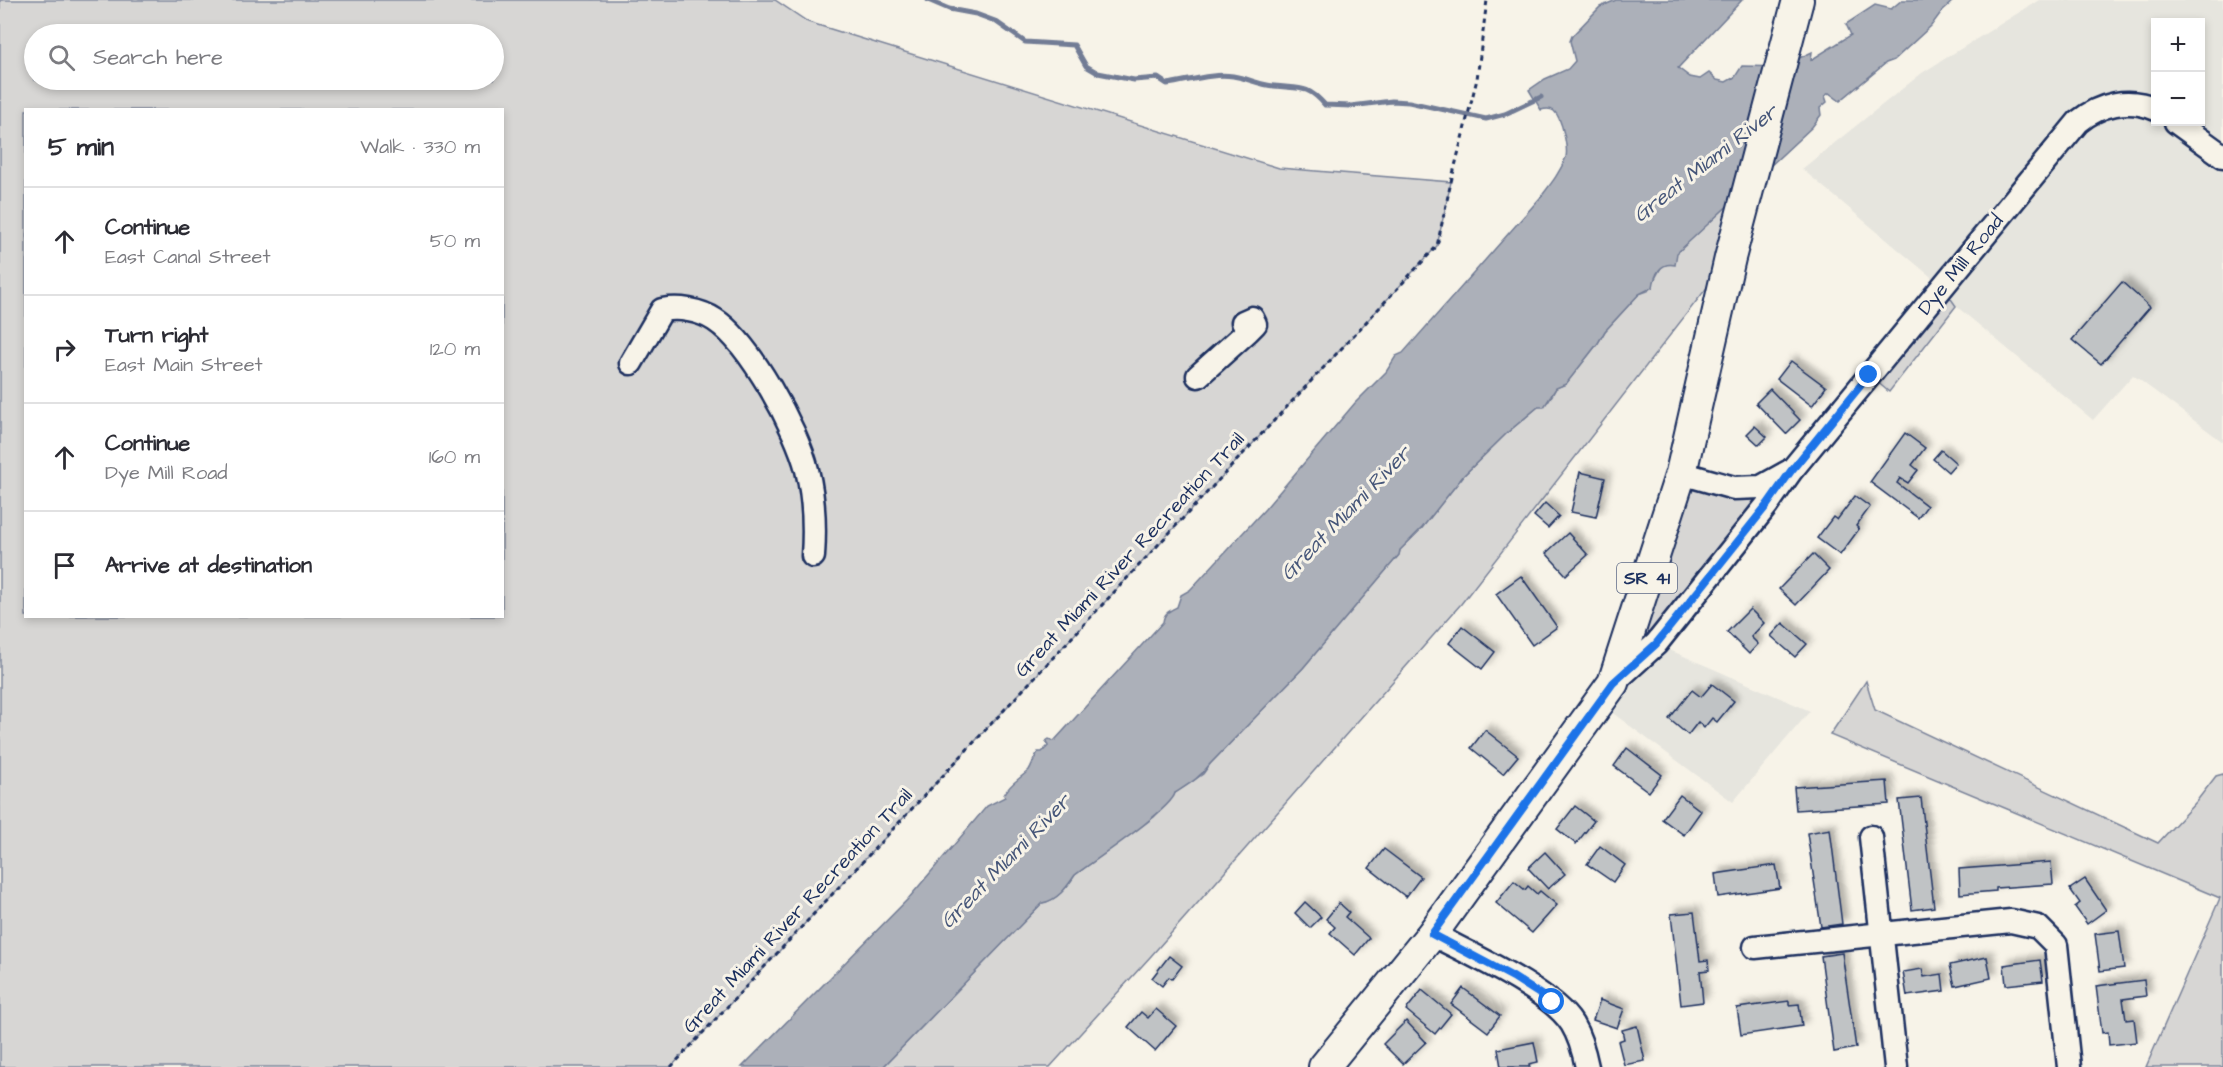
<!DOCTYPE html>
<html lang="en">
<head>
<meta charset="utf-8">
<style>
	body { margin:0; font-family:"Architects Daughter",sans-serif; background:#f7f7f7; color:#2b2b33 }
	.controls { position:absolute; right:18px; top:18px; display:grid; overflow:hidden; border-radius:0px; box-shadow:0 3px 9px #0003 }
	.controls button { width:54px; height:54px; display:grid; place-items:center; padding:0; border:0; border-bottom:2px solid #e1e1e2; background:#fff; color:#2b2b33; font:30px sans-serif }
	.stop { position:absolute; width:18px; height:18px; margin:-14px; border:4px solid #1a73e8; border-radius:50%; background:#fff }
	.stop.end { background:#1a73e8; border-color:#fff; box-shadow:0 2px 6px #0008 }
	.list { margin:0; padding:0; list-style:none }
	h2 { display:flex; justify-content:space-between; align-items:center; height:78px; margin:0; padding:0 24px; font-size:26px }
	h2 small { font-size:20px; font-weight:400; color:#7c7c81 }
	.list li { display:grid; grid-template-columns:39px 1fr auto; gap:18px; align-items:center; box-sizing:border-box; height:108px; padding:0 24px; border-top:2px solid #e1e1e2 }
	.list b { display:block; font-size:22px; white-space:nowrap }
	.list p { margin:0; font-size:20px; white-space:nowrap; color:#7c7c81 }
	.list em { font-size:20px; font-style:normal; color:#7c7c81 }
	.icon { flex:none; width:33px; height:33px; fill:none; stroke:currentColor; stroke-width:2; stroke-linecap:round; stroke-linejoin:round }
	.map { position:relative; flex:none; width:2223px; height:1067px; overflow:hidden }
	.search { position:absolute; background:#fff; box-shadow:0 3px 9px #0003; left:24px; top:24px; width:480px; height:66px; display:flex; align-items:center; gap:15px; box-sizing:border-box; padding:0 21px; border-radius:33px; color:#7c7c81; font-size:22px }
	.panel { position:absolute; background:#fff; box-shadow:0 3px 9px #0003; left:24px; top:108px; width:480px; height:510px; border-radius:0px }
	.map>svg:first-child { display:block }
	.built { fill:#e6e5de; fill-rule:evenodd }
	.green { fill:#d7d6d4; stroke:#798299; stroke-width:1.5; fill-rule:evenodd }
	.water { fill:#acb0b9; stroke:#727c95; stroke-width:1.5 }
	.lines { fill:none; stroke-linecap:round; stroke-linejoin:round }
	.stream { stroke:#727c95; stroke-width:5 }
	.building { fill:#c0c3c5; stroke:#1b2f5e; stroke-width:1.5; filter:url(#shadow) }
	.minor-casing { stroke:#1b2f5e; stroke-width:27 }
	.major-casing { stroke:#1b2f5e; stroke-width:34 }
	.path { stroke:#1b2f5e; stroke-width:3; stroke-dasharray:4.5 4.5; stroke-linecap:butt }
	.minor { stroke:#f7f3e8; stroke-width:22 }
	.major { stroke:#f7f3e8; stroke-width:30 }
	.route { stroke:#1a73e8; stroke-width:8 }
	.labels { text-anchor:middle; stroke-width:6; stroke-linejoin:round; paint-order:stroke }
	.shield { fill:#f7f3e8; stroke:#5d6a87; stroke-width:1.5 }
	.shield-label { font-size:18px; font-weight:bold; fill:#1b2f5e }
	.street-label { font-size:20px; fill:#1b2f5e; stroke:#f7f3e8 }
	.water-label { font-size:21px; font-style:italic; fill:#465679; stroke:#f7f3e8 }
</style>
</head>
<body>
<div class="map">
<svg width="2223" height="1067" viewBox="0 0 2223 1067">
	<defs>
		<filter id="shadow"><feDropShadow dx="5.5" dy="-5.5" stdDeviation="3" flood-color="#0004"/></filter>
	</defs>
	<rect width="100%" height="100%" fill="#f7f3e8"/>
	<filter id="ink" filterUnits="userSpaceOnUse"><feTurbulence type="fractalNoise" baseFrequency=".0167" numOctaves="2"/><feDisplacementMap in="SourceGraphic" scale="12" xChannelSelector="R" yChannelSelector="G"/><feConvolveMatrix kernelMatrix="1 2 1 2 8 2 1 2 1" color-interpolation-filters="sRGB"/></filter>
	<g filter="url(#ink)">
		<g class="built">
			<path d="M2039,0H2223V442L2133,375L2093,420L1956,306L1942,286L1802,169L1922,73ZM2156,22H2200V122H2156Z"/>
			<polygon points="1656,644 1810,711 1733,802 1599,703"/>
		</g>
		<g class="green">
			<path d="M0,0H775L808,22L1279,168L1451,182L1437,246L671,1067H0ZM34,34H494V80H34ZM26,110H502V616H26Z"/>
			<path d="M1749,186L1730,258L1461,604L1151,956L1050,1067H883L1042,903C1057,900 1067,887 1075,875L1154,817L1175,793L1203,774L1210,764L1303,668L1399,555L1400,550L1422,528L1464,475L1508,432L1538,407L1549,401L1556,388L1566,384L1598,343L1605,331L1639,294L1648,291L1662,266Z"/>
			<polygon points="1942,286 1956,306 1889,392 1869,375"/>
			<polygon points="1791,471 1613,683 1681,473 1734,488"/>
			<polygon points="1866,681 1875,710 2158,843 2196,802 2216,776 2223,774 2223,1067 2146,1067 2220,898 1830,735"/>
		</g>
		<path class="water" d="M1616,0H1742L1678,68L1690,77L1700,79L1709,73L1717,80L1726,82L1735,77L1742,66L1791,67L1795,60L1812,52L1811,60L1851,35L1846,24L1875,5L1891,9L1902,0H1954L1942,11L1931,26L1894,60L1886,63L1840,101L1829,93L1825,96L1827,102L1820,108L1821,115L1812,127L1677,253L1675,265C1660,262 1655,274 1653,287L1639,294L1605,331L1598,343L1566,384L1556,388L1544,407H1538L1508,432L1464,475L1422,528L1400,550L1399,555L1303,668L1210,764C1200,778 1189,784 1175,793C1172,809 1092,862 1075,875C1067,887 1057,901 1042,903L883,1067H742L908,899L987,806L1005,797L1004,795C1010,783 1020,779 1029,770C1032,765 1034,758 1038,752H1042L1048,746L1046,741L1049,739L1054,741L1163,622C1164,613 1169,611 1177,607L1181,595L1190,590L1265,509L1355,403L1386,372L1396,356L1403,353L1540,198C1550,185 1560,173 1566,157C1568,148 1562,118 1554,111C1550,108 1545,109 1541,110L1529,90L1545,79L1568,69L1575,61L1570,41L1572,36L1600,7Z"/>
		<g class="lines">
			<path class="stream" d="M928,0L949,9L976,14L995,21L1025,42L1074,45L1086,66L1098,73L1134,80L1158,78L1167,84C1189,81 1211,73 1233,76C1247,78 1260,85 1274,86C1299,89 1307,84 1325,105L1351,106L1392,101L1409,102L1486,119L1505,114L1541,97"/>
		</g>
		<g class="building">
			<polygon points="2122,282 2150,307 2101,364 2072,340"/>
			<polygon points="1791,361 1826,387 1812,406 1777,379"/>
			<polygon points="1770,389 1800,420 1786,434 1756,403"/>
			<polygon points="1755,426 1767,437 1759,445 1747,434"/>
			<polygon points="1905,433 1925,448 1912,465 1918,470 1908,483 1900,478 1897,483 1927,506 1918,518 1870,482"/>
			<polygon points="1941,450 1956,463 1948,472 1933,459"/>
			<polygon points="1580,472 1605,478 1596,517 1571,512"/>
			<polygon points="1855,496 1870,507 1856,526 1859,529 1840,555 1817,538 1833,517 1837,520"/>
			<polygon points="1545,503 1559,516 1548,528 1534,516"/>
			<polygon points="1568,533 1588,555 1566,575 1546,553"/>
			<polygon points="1813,554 1829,570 1796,605 1779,589"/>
			<polygon points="1521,576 1557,627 1532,645 1496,594"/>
			<polygon points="1750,609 1764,623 1751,637 1758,644 1749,654 1727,632"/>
			<polygon points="1783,623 1807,644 1795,657 1771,636"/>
			<polygon points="1462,626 1495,652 1482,669 1449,643"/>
			<polygon points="1712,684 1734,701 1717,722 1712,718 1704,728 1698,722 1688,735 1669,719 1692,690 1701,697"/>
			<polygon points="1485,730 1518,756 1503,774 1471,748"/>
			<polygon points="1627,748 1662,775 1649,792 1614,766"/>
			<polygon points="1887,781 1889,804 1796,810 1794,787"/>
			<polygon points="1680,795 1701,811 1684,835 1662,819"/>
			<polygon points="1921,798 1934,907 1912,910 1899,800"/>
			<polygon points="1575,806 1594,821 1576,844 1557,829"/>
			<polygon points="1830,829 1842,924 1821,927 1807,833"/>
			<polygon points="1600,846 1625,865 1613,882 1587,864"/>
			<polygon points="1384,849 1421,877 1406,897 1369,868"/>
			<polygon points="1545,852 1565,874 1548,889 1528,868"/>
			<polygon points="2051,862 2053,884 1996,888 1996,891 1960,894 1959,869"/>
			<polygon points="1776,865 1780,888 1718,897 1715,874"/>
			<polygon points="2085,879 2106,910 2087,924 2075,907 2080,903 2070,889"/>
			<polygon points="1514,881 1525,890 1528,886 1537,894 1540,891 1557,905 1532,933 1496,903"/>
			<polygon points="1305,902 1321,917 1310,928 1295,913"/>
			<polygon points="1339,903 1349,912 1345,917 1369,938 1355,955 1330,933 1335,927 1326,919"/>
			<polygon points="1694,912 1700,961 1708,960 1709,970 1700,971 1703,1002 1681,1005 1671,914"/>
			<polygon points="2119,931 2124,968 2100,971 2095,934"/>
			<polygon points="1842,953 1856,1048 1834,1052 1821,956"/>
			<polygon points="1169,956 1182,966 1172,979 1169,977 1162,986 1152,978"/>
			<polygon points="1987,957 1991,978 1955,986 1950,965"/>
			<polygon points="2040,960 2043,981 2006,985 2004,965"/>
			<polygon points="1922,969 1924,977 1942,974 1944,991 1907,996 1903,972"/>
			<polygon points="2144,980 2146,996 2123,999 2126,1020 2134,1019 2137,1042 2109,1045 2108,1032 2102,1033 2096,986"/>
			<polygon points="1463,988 1500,1016 1488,1032 1451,1004"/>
			<polygon points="1422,990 1451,1014 1435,1034 1406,1010"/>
			<polygon points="1600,1000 1624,1009 1617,1028 1593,1020"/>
			<polygon points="1789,1001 1789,1005 1799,1004 1802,1026 1741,1035 1737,1008"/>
			<polygon points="1156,1009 1176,1026 1155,1051 1128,1027 1141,1012 1148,1018"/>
			<polygon points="1406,1021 1426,1042 1403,1064 1383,1044"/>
			<polygon points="1637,1026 1645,1061 1624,1065 1618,1041 1624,1039 1622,1030"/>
			<polygon points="1534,1042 1538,1062 1529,1064 1530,1067 1501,1067 1498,1049"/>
		</g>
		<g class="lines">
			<defs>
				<g id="minor">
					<polyline points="2176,122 2223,156"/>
					<path d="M631,363L662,310C679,307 700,310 715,320C750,343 797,429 807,470C814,498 815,527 813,556"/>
					<polyline points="1198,376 1248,331 1255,324 1252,318 1243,322 1248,331"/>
					<polyline points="1681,473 1734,488 1761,487 1788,472"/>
					<path d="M1614,682L1656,644L1767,505L1791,471L2078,122C2100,104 2128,97 2156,109"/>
					<polyline points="1871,837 1896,1067"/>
					<path d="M1432,934C1469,954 1551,990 1572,1024C1580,1037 1584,1052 1587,1067"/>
					<polyline points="1755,947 2011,921 2038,927 2056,945 2069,1067"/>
				</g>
				<polyline id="major" points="1324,1067 1432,934 1613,683 1681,473 1730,258 1798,0"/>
			</defs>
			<use href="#minor" class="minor-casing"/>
			<use href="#major" class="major-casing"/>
			<polyline class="path" points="671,1067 1437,246 1451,182 1477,79 1487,0"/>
			<use href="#minor" class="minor"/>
			<use href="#major" class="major"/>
		</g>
	</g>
	<g class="lines" filter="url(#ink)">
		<polyline class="route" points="1552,1002 1513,977 1432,934 1613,683 1656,644 1767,505 1791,471 1869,375"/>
	</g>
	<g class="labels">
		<rect class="shield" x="1617" y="563" width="60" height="30" rx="4.5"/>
		<g class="shield-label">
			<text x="1647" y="584">SR 41</text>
		</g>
		<g class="street-label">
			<text transform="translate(1960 264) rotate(-51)" y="7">Dye Mill Road</text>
			<text transform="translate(1129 554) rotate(-47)" y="7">Great Miami River Recreation Trail</text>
			<text transform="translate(797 910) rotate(-47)" y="7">Great Miami River Recreation Trail</text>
		</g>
		<g class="water-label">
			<text transform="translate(1705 163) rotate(-38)" y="7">Great Miami River</text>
			<text transform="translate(1345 513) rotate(-46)" y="7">Great Miami River</text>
			<text transform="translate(1005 861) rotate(-46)" y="7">Great Miami River</text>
		</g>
	</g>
</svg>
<div class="controls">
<button>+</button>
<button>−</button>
</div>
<div class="stop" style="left:1552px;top:1002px"></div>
<div class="stop end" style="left:1869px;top:375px"></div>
<div class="search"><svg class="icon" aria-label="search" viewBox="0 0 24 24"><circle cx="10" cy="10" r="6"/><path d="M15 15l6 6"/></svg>Search here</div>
<section class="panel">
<h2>5 min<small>Walk · 330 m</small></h2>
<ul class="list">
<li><svg class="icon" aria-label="ahead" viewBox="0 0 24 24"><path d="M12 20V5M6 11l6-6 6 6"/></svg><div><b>Continue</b><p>East Canal Street</p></div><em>50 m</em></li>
<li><svg class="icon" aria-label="right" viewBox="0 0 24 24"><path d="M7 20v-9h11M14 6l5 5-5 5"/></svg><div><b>Turn right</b><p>East Main Street</p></div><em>120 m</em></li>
<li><svg class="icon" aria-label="ahead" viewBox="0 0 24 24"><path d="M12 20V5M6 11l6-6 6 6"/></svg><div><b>Continue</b><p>Dye Mill Road</p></div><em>160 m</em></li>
<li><svg class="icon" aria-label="arrive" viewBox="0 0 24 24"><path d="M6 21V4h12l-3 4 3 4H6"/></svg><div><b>Arrive at destination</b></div></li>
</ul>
</section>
</div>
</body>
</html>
